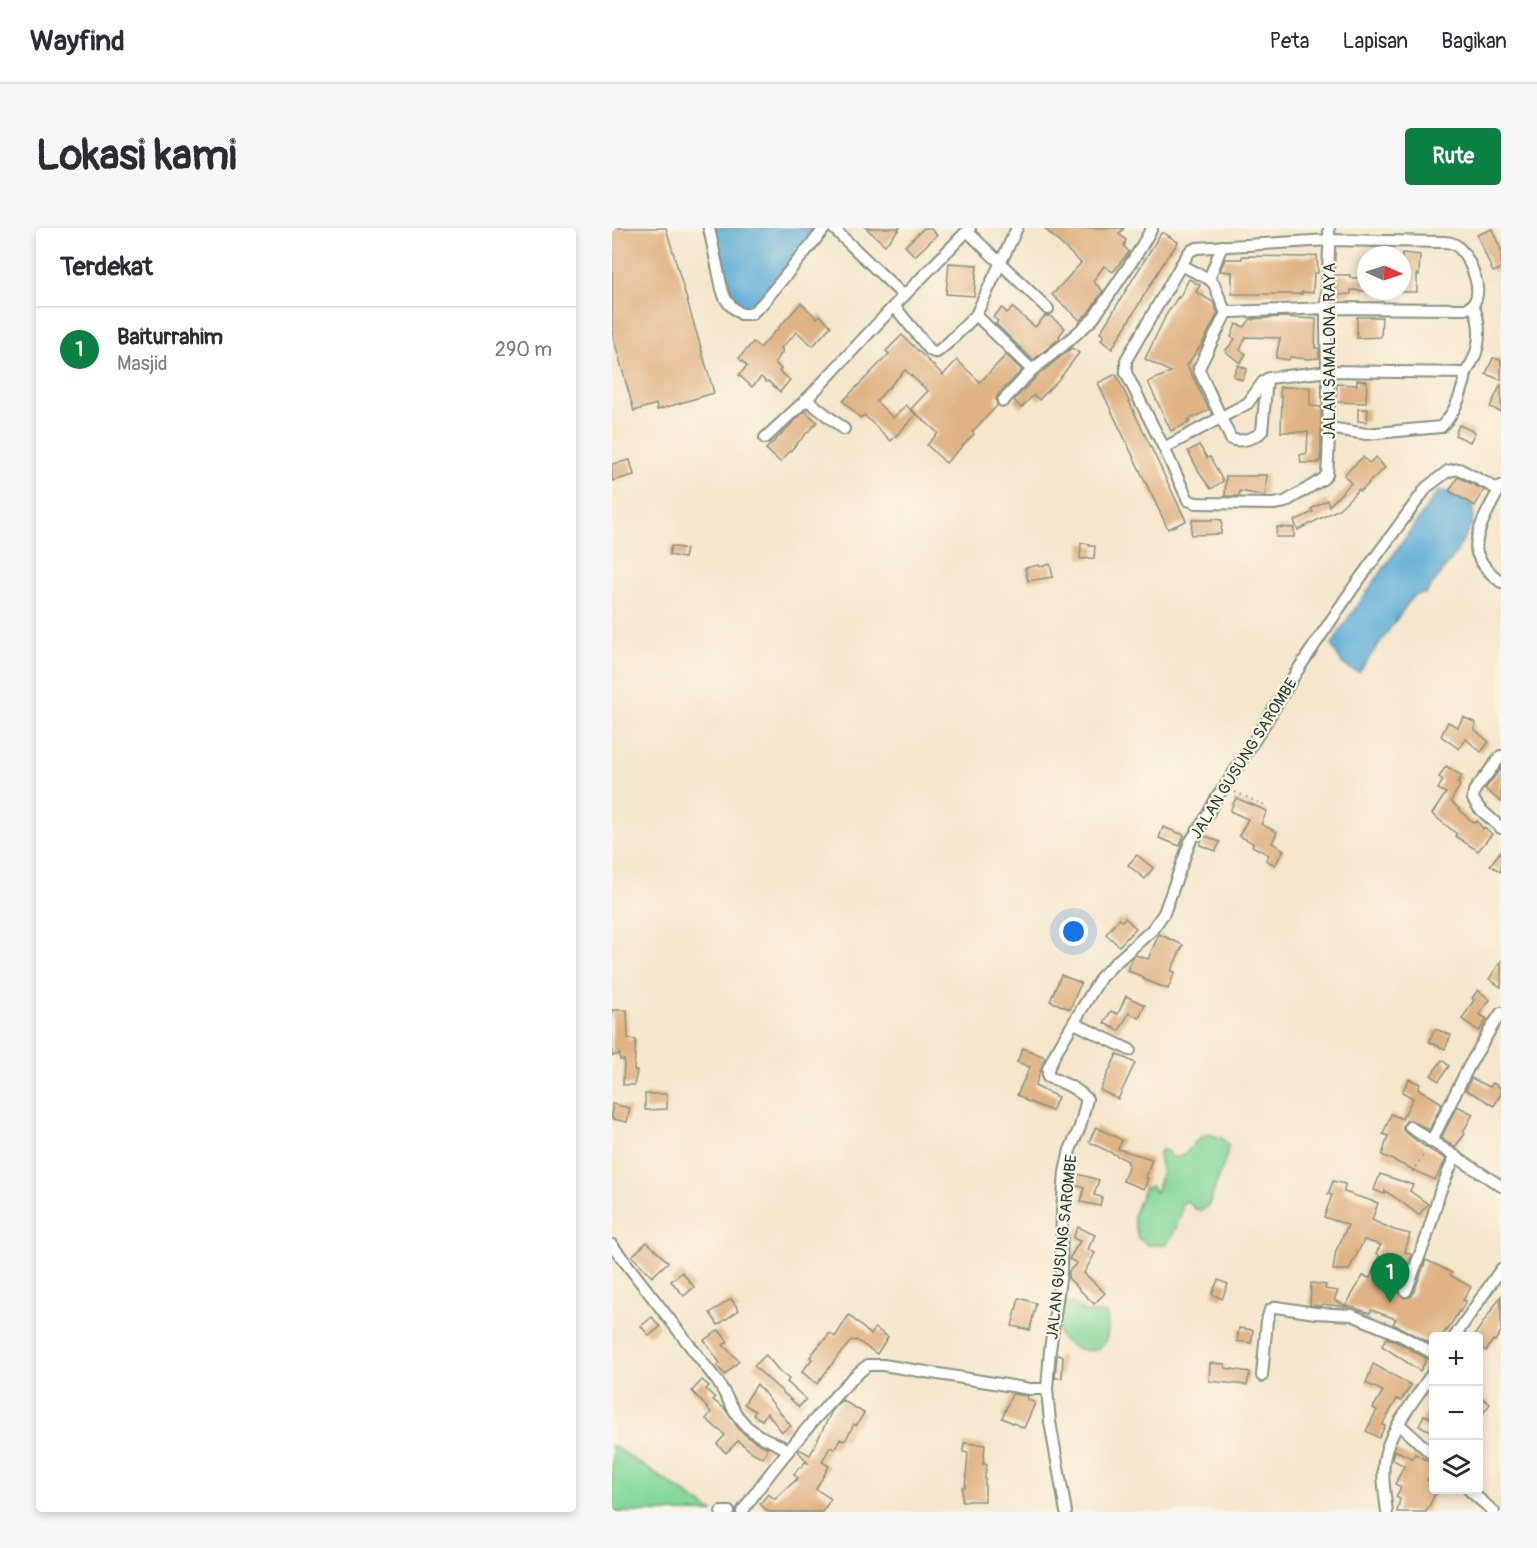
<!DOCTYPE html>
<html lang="id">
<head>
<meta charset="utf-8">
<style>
	body { margin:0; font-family:Pangolin,sans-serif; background:#f7f7f7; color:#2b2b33 }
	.controls { position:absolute; right:18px; bottom:18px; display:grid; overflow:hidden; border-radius:6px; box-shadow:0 3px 9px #0003 }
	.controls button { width:54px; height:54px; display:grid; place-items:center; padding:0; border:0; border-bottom:2px solid #e1e1e2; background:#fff; color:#2b2b33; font:30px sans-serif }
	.compass { position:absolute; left:745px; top:18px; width:54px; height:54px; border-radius:50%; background:#fff; box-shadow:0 3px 9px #0003; rotate:93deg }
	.you { position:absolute; left:462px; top:704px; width:21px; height:21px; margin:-15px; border:4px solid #fff; border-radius:50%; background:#1a73e8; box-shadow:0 0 0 9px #1a73e833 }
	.badge { display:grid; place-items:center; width:39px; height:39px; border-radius:50%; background:#0b8043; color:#fff; font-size:20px; font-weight:700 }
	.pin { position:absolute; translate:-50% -50px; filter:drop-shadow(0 2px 3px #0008) }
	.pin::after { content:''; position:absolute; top:32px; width:21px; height:18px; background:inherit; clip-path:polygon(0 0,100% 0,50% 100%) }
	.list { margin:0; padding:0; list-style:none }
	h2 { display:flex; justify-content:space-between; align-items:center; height:78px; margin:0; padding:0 24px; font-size:26px }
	h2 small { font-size:20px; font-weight:400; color:#7c7c81 }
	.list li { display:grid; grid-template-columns:39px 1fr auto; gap:18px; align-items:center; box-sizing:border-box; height:84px; padding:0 24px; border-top:2px solid #e1e1e2 }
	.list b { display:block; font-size:22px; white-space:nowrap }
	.list p { margin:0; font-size:20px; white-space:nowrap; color:#7c7c81 }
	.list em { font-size:20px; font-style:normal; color:#7c7c81 }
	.icon { flex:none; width:33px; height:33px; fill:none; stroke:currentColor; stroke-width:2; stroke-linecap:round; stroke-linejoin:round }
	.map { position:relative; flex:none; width:889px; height:1284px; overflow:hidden; border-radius:6px }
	header { display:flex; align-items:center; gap:36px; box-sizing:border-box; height:84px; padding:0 30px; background:#fff; border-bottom:2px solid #e1e1e2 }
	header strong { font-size:28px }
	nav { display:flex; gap:33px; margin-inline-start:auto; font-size:21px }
	.intro { display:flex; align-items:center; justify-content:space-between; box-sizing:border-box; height:144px; padding:0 36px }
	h1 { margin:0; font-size:42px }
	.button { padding:15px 27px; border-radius:6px; background:#0b8043; color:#fff; font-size:21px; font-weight:700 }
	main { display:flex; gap:36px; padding:0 36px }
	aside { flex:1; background:#fff; border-radius:6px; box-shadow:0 3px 9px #0003 }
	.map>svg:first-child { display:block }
	.green { fill:#86d99b; stroke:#528b68; stroke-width:1.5 }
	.water { fill:#5dadd7; stroke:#3e7586; stroke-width:1.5 }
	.building { fill:#e0b384 }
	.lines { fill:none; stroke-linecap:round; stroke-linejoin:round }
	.minor-casing { stroke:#8a9280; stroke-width:14 }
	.path { stroke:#8a9280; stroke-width:2; stroke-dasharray:1.5 4.5; stroke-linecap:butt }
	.minor { stroke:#fff; stroke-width:10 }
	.labels { text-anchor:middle; stroke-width:4.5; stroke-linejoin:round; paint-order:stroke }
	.street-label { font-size:16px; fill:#1f3d34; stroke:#fcf5e5 }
</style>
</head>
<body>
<header>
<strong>Wayfind</strong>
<nav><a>Peta</a><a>Lapisan</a><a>Bagikan</a></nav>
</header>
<div class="intro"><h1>Lokasi kami</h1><a class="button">Rute</a></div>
<main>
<aside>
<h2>Terdekat<small></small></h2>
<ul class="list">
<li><span class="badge">1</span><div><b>Baiturrahim</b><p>Masjid</p></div><em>290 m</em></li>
</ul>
</aside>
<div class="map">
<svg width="889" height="1284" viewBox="0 0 889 1284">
	<rect width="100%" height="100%" fill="#fcf5e5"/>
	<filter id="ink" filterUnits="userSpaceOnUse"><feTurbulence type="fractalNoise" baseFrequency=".0167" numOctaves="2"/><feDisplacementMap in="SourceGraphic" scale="12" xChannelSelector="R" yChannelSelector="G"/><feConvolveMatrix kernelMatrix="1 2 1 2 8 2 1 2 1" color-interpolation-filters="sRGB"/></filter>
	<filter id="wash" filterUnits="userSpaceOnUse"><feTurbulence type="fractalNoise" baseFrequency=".008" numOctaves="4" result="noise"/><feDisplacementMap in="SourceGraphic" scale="24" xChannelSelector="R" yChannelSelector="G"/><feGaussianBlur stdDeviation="1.35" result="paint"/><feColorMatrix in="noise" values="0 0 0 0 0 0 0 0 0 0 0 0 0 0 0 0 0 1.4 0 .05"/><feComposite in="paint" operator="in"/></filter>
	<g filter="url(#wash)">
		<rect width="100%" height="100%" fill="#f5e6cc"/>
		<g class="green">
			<path d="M597,906L611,911L616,917L615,926L596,979L589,982L583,981L575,973L571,974C569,990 564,1005 553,1017H536L526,1010L521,988L532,961L539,958L544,964C547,957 550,947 549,939C549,934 547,930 547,924L551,922L555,923L559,929C579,933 579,909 597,906Z"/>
			<path d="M451,1075L462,1076L473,1084L494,1086C501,1114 487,1132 459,1117C455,1115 450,1112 448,1108C443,1099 446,1083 451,1075Z"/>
			<polygon points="0,1217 101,1284 0,1284"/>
		</g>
		<g class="water">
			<path d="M101,0H204L148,70C137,78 130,81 118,72Z"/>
			<path d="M827,262L836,264L862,279L860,296L842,328L813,366L802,367L747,444C729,439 728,433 720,417L731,398Z"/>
		</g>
		<g id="blocks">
			<g class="building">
				<polygon points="0,0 54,0 102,165 45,182 44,176 22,183 0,105"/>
				<polygon points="254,0 288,0 273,17"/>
				<polygon points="312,0 318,0 325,7 303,28 293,18"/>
				<polygon points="432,0 512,0 507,6 514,12 512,18 517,24 501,44 492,38 481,53 491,63 476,85 468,92 440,67 469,35"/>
				<polygon points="880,1 889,22 889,41 881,44 865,7"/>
				<polygon points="549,5 552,5 566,14 559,25 558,24 500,121 489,112 492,107 488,105"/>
				<polygon points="790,25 808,27 807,47 805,46 805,64 790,64"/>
				<polygon points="705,27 706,45 702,45 701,65 690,64 690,66 620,66 620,44 608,43 613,31 630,31 630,28 692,29"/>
				<polygon points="337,35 365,37 362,68 334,66"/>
				<polygon points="723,47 738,47 738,50 754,50 754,63 739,62 739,66 724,67"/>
				<polygon points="577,51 588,57 584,64 601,74 606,85 590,116 575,137 597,182 576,192 578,194 559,203 536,154 559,144 533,131 554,87 566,69 567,70"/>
				<polygon points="189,75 205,90 208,87 219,98 201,118 185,104 169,120 171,123 163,135 169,141 167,143 178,152 168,164 156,153 154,154 149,149 140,159 127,147 135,138 127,130 141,114 148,120"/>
				<polygon points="390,80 395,85 401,80 423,99 433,88 438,88 453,100 447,108 448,110 421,132 384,96 386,93 381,89"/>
				<polygon points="670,89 704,91 703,120 707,120 707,130 696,131 678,129 677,132 664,130 668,110 634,109 628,122 634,126 628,135 613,123 623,111 619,109 624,96 632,99 639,91 641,92 641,91"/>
				<polygon points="745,89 770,89 769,109 745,110"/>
				<polygon points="290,107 331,147 345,132 368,154 394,127 410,142 385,168 384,172 385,178 360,204 362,206 334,235 315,217 326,205 299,181 316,163 293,142 264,173 281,190 294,177 304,187 279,213 252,187 248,190 231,173 277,126 274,123"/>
				<polygon points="460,120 467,125 448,150 427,172 422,167 409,180 402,172 425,148"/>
				<polygon points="881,130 889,132 889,152 874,146"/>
				<polygon points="626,137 635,141 630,152 621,148"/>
				<polygon points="504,146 574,293 556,301 486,155"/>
				<polygon points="745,152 755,153 754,175 724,174 725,156 745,157"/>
				<polygon points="889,156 889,184 878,179"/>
				<polygon points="668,159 698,159 698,178 709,179 709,225 708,233 706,233 706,235 689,235 688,227 695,225 696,204 669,204 670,169 668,169"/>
				<polygon points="746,181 756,181 755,194 746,193"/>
				<polygon points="193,183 205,194 168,234 154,221"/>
				<polygon points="847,197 863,204 858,214 843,207"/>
				<polygon points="587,217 595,230 598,229 611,253 599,261 590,249 576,223"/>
				<polygon points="751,229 757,235 764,229 773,240 756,255 757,256 748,263 747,261 727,281 686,302 682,293 701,284 699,281 715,272 717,278 739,255 732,247"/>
				<polygon points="18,232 22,247 0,253 0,236"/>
				<polygon points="645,247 655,247 653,268 628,263 627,268 613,268 614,248 645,248"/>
				<polygon points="846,249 872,262 863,278 837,263"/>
				<polygon points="601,291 610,292 609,306 579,307 580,292 601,292"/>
				<polygon points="665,299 682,300 682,309 664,309"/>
				<polygon points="469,315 477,316 477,318 483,318 482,330 468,331"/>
				<polygon points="59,318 74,321 72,330 57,327"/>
				<polygon points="438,336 441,349 416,353 413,340 427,337 427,339"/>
				<polygon points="851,489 864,495 862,501 877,514 869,524 854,511 847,521 829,508 836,494 846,499"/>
				<polygon points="834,538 850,548 845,555 848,557 839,573 857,591 863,595 865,593 871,601 872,599 880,606 866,623 843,608 845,606 820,586 834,565 826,561 831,552 827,549"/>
				<polygon points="889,540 889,574 873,561"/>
				<polygon points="624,570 655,583 649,596 665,604 660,615 672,622 663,637 654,632 657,627 640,618 641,615 627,608 636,591 618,583"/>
				<polygon points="551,599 572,607 568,618 547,610"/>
				<polygon points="591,607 608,614 604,623 588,617"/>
				<polygon points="889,623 889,644 878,637"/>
				<polygon points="525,627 541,640 533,651 516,637"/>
				<polygon points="513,690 524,700 507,718 494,706 507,691 510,693"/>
				<polygon points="547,706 571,717 559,743 563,744 556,761 531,751 532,749 516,743 520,730 524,727 536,731"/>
				<polygon points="889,733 889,759 877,751"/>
				<polygon points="449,747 469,755 458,781 438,773"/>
				<polygon points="866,762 878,772 867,786 875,791 867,803 850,791 862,772 860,770"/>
				<polygon points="514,768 533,777 527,790 517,785 507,803 492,795 499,783 506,786"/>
				<polygon points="0,782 15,782 16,811 24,812 22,842 25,843 22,857 11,857 12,832 8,832 8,826 0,828"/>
				<polygon points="823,801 839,807 833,821 817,814"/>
				<polygon points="411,820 433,829 423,858 446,869 440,883 412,872 413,871 405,867 418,839 405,834"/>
				<polygon points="505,826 523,835 506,871 488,862"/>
				<polygon points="830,832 837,838 827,853 819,847"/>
				<polygon points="859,850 878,859 881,855 889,860 889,866 882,878 871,871 854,862"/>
				<polygon points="797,851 808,856 806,861 830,875 817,902 799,892 794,893 791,898 791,902 794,905 815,920 834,931 823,952 770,927 776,908 771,906 779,886 790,891 801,870 790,864"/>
				<polygon points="33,866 55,866 55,881 33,882"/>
				<polygon points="0,876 18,880 15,894 0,891"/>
				<polygon points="845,878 861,886 851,904 853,906 843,919 829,910"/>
				<polygon points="484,899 510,912 506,921 540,931 534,950 536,950 532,961 511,953 517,936 515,935 516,933 477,914"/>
				<polygon points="462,945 487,952 482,967 490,969 488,978 469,974 472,960 460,956"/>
				<polygon points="768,946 801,957 798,963 816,976 807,987 784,970 773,963 772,966 762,962"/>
				<polygon points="721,953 733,956 732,964 766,975 760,992 782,1002 798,1006 793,1024 800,1027 795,1038 785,1034 774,1061 787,1065 792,1070 798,1069 801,1066 814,1032 829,1039 840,1045 838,1047 859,1059 851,1072 854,1073 848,1084 847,1083 835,1103 834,1102 830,1108 822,1108 822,1117 781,1096 784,1091 759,1082 758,1085 734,1077 751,1048 758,1050 767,1027 764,1025 769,1017 752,1012 737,1042 721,1042 724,1023 736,997 712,989 720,967 716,966"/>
				<polygon points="466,999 483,1007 476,1021 483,1025 472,1045 493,1065 482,1076 456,1050 457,1043 465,1035 457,1031 468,1013 461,1010"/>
				<polygon points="35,1014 56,1034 40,1049 20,1028"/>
				<polygon points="70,1044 82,1059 72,1068 59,1053"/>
				<polygon points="606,1052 616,1056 610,1071 600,1066"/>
				<polygon points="699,1055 714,1057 713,1061 726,1063 722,1072 737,1079 710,1076 710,1078 698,1077"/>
				<polygon points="889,1068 889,1104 883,1113 881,1112 874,1123 867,1118 867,1108 862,1108"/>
				<polygon points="407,1070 424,1075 418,1102 400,1098"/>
				<polygon points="119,1071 127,1082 106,1097 98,1085"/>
				<polygon points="237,1087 259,1107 263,1100 276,1109 265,1126 244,1112 243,1113 240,1112 226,1128 205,1156 190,1144 200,1131 198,1129 204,1121 218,1105 223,1109"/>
				<polygon points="40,1089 48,1099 37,1108 29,1098"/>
				<polygon points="627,1100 641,1102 639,1115 625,1113"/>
				<polygon points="107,1102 116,1114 111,1117 127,1133 113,1147 105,1138 108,1135 92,1112"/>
				<polygon points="774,1110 787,1115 815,1131 808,1143 770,1118"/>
				<polygon points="154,1127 168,1144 177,1151 175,1154 194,1171 187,1179 142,1138"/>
				<polygon points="445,1127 451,1128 450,1150 443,1150"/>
				<polygon points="598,1135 613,1136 613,1140 638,1144 635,1157 597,1153"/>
				<polygon points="761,1136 799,1157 789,1173 785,1171 770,1197 773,1198 767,1210 754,1203 765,1182 761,1180 771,1163 754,1155"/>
				<polygon points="90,1152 97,1158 94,1161 103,1170 101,1172 113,1181 128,1203 142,1213 156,1220 151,1230 140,1224 126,1213 114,1225 105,1216 113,1207 94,1191 99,1184 80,1163"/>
				<polygon points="145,1156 179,1198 170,1204 155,1185 150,1192 141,1187 143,1183 132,1176"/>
				<polygon points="400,1166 416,1168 415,1171 423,1175 412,1200 390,1190"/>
				<polygon points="867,1167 878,1176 867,1191"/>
				<polygon points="230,1172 252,1185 244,1198 242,1196 233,1213 228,1211 223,1221 218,1219 210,1234 217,1238 204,1261 219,1271 210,1284 157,1284 148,1276 156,1266 163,1271 186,1250 182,1247 187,1239 189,1240 193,1234 196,1235 186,1223 187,1221 198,1227 220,1183"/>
				<polygon points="812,1187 822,1191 822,1204 807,1198"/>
				<polygon points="352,1215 373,1217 371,1236 375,1236 373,1248 373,1273 350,1273 350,1259 353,1259 356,1225 351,1224"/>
				<polygon points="782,1222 800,1230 803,1226 822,1236 822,1240 815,1252 822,1257 822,1262 825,1262 814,1284 785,1284 788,1271 784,1269 789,1259 783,1256 792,1238 780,1231"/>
			</g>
		</g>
	</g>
	<g filter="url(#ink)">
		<use href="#blocks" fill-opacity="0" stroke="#8a9280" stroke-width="1.5"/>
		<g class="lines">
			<defs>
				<g id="minor">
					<polyline points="97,0 110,61 113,70 118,77 129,86 139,86 150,76 213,0"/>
					<polyline points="221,0 292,68"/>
					<polyline points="355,3 436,81"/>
					<polyline points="610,18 597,51 602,56 612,81 615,83"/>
					<polyline points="569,37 597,51"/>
					<polyline points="282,78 318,122 322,124 325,124 337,114 364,87 405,0"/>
					<path d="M615,83L619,84L714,80L853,81C878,74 859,30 846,19C842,15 837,14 832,14L717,12L585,20L578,23L569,37L514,132V145L552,220L576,272L584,275L661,276L673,274L711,251L715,246C720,190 713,134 714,79C715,52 718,26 717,0"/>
					<path d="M615,83L587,140V142L619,211C628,215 644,210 650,203L655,151"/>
					<polyline points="364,87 420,142"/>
					<polyline points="391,173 420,142 454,115 481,91 525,26 540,0"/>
					<path d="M717,200L754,206L829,199C840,188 847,173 851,158C853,154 853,149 854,145C856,140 859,137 861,132C869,116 869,93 861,78"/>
					<polyline points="232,201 198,174 196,170 282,78 358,0"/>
					<polyline points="153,210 196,170"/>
					<polyline points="552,220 636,175 651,154 657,150 717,143 854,145"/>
					<path d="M889,258C881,274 860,306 865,325C869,337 880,347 889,354"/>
					<polyline points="889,528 862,563 861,571 867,580 889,600"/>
					<polyline points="462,795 518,822"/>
					<polyline points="798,899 889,958"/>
					<polyline points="819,914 857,838 881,797 889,785"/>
					<polyline points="0,1017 106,1154 125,1187 134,1198 146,1207 177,1222"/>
					<polyline points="794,1063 814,1011 828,964 843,928"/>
					<polyline points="843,1108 889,1041"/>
					<polyline points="650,1148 655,1092 658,1082 664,1079 703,1085 740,1087 790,1108 822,1126"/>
					<polyline points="787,1196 822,1228"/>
					<polyline points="857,1262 882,1284"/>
					<polyline points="109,1284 117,1284"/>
					<path d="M130,1284C152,1251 178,1220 204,1190C220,1172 236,1152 256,1137H271L418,1161H435"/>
					<path d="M454,1284L438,1194L435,1161L438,1122L449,1044L450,983L453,944L458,922L468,899L475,871C466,861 449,853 436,849V841L444,824L489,749L502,736L540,702L552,685L578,614L592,593L606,567L612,560L649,502L685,443L741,360L815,259L836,243L847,241L887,262"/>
					<path d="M775,1284C773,1266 769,1246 773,1228C778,1200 807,1167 822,1142"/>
				</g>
			</defs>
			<use href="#minor" class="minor-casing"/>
			<g class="path">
				<polyline points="623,564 655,578"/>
				<polyline points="800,944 813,924"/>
			</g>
			<use href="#minor" class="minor"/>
		</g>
	</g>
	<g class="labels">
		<g class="street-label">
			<text transform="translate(717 123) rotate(-90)" y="6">JALAN SAMALONA RAYA</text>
			<text transform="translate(631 530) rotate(-58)" y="6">JALAN GUSUNG SAROMBE</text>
			<text transform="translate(449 1019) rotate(-84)" y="6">JALAN GUSUNG SAROMBE</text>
		</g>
	</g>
</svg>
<div class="controls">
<button>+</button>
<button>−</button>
<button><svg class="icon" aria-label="layers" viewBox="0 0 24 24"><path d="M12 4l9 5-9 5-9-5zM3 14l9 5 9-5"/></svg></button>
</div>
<svg class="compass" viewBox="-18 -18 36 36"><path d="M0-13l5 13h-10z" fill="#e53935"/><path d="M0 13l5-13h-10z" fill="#7c7c81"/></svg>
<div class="you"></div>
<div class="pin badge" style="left:778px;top:1075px">1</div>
</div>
</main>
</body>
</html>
